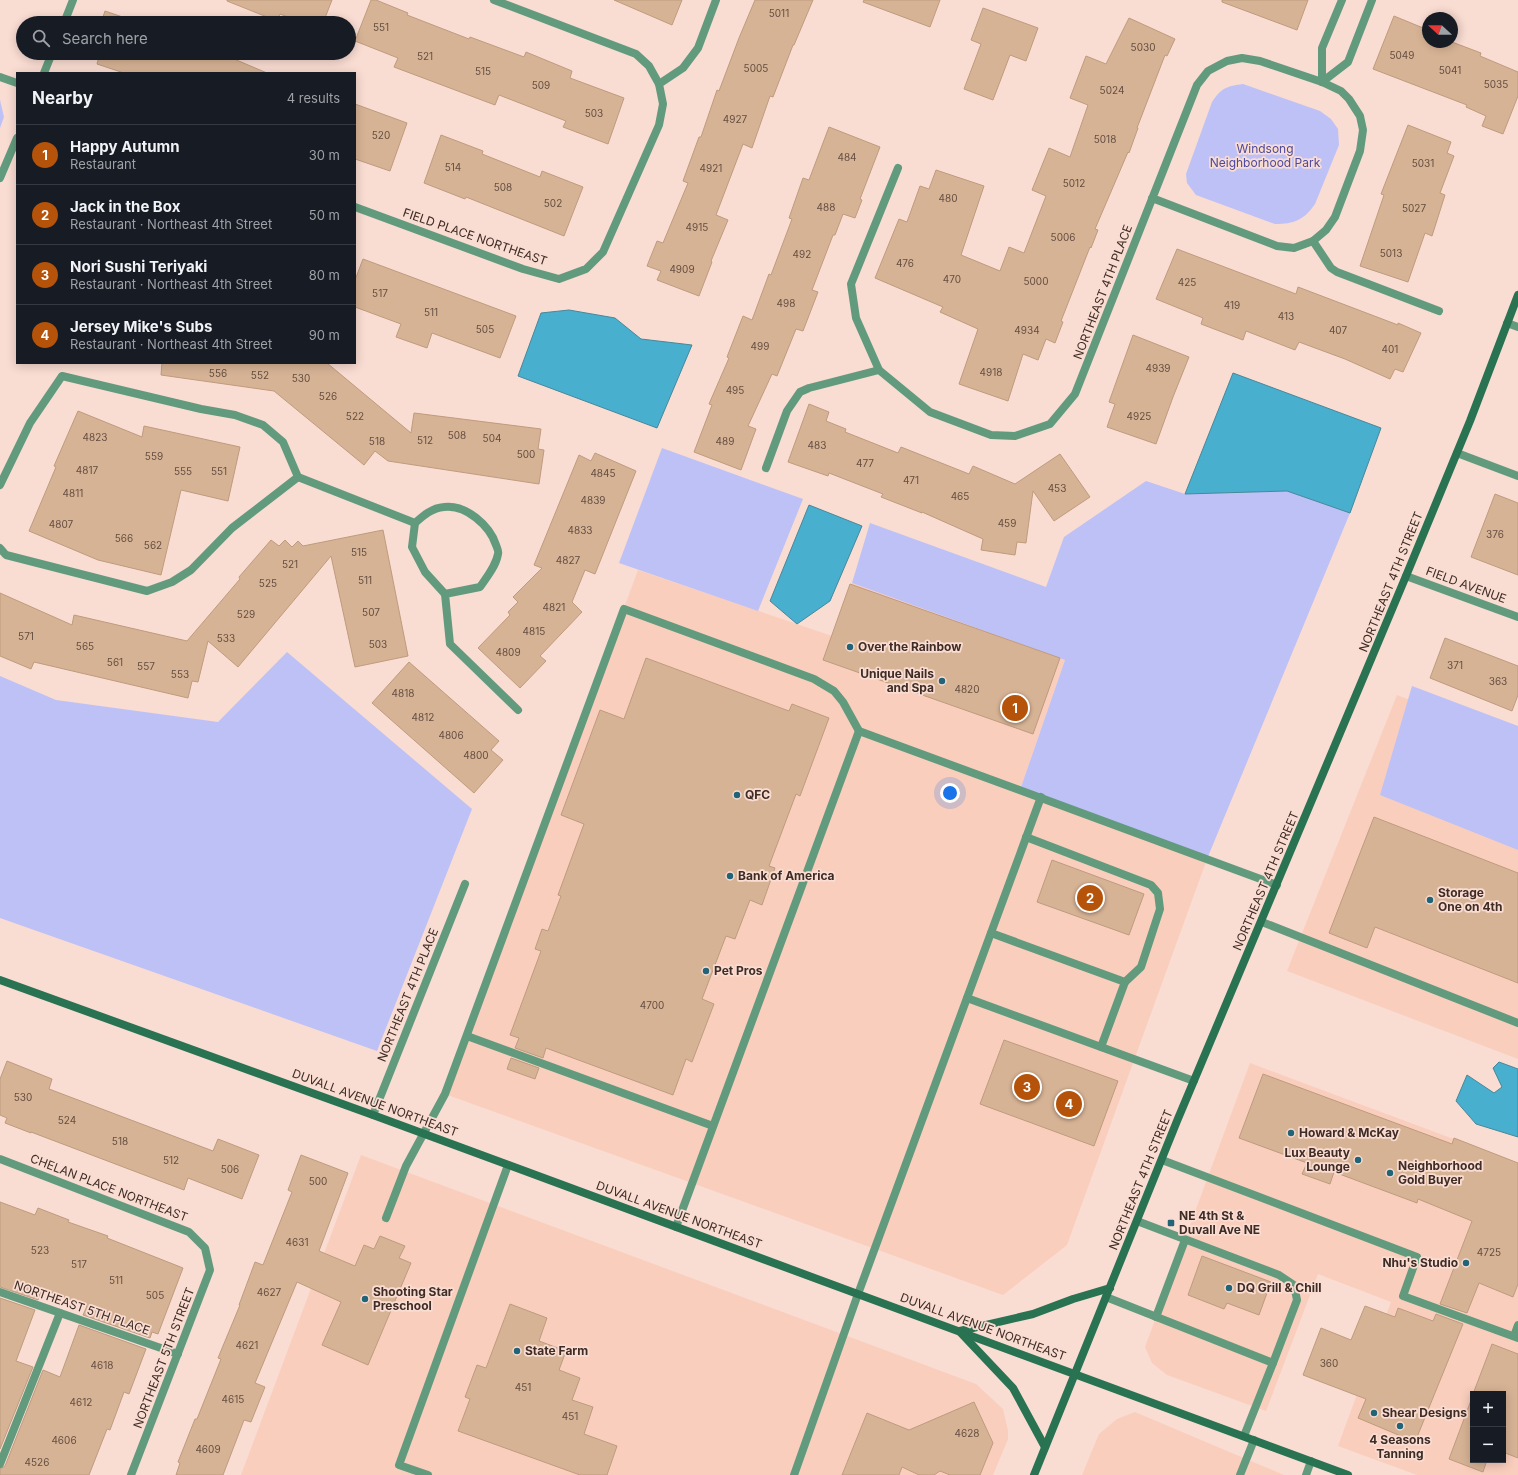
<!DOCTYPE html>
<html lang="en">
<head>
<meta charset="utf-8">
<style>
	body { margin:0; font-family:Inter,sans-serif; background:#20242c; color:#f1f3f6 }
	.controls { position:absolute; right:12px; bottom:12px; display:grid; overflow:hidden; border-radius:0px; box-shadow:0 2px 10px #0003 }
	.controls button { width:36px; height:36px; display:grid; place-items:center; padding:0; border:0; border-bottom:1px solid #363941; background:#171b24; color:#f1f3f6; font:20px sans-serif }
	.compass { position:absolute; left:1422px; top:12px; width:36px; height:36px; border-radius:50%; background:#171b24; box-shadow:0 2px 10px #0003; rotate:291deg }
	.you { position:absolute; left:950px; top:793px; width:14px; height:14px; margin:-10px; border:3px solid #fff; border-radius:50%; background:#1a73e8; box-shadow:0 0 0 6px #1a73e833 }
	.badge { display:grid; place-items:center; width:26px; height:26px; border-radius:50%; background:#b45309; color:#fff; font-size:13px; font-weight:700 }
	.pin { position:absolute; translate:-50% -50%; border:2px solid #fff; box-shadow:0 1px 4px #0006 }
	.list { margin:0; padding:0; list-style:none }
	h2 { display:flex; justify-content:space-between; align-items:center; height:52px; margin:0; padding:0 16px; font-size:17px }
	h2 small { font-size:13px; font-weight:400; color:#9ea1a6 }
	.list li { display:grid; grid-template-columns:26px 1fr auto; gap:12px; align-items:center; box-sizing:border-box; height:60px; padding:0 16px; border-top:1px solid #363941 }
	.list b { display:block; font-size:15px; white-space:nowrap }
	.list p { margin:0; font-size:13px; white-space:nowrap; color:#9ea1a6 }
	.list em { font-size:13px; font-style:normal; color:#9ea1a6 }
	.icon { flex:none; width:22px; height:22px; fill:none; stroke:currentColor; stroke-width:2; stroke-linecap:round; stroke-linejoin:round }
	.map { position:relative; flex:none; width:1518px; height:1475px; overflow:hidden }
	.search { position:absolute; background:#171b24; box-shadow:0 2px 10px #0003; left:16px; top:16px; width:340px; height:44px; display:flex; align-items:center; gap:10px; box-sizing:border-box; padding:0 14px; border-radius:22px; color:#9ea1a6; font-size:15px }
	.panel { position:absolute; background:#171b24; box-shadow:0 2px 10px #0003; left:16px; top:72px; width:340px; height:292px; border-radius:0px }
	.map>svg:first-child { display:block }
	.built { fill:#facebd; fill-rule:evenodd }
	.green { fill:#bec1f6 }
	.water { fill:#49afce; stroke:#46889b }
	.building { fill:#d7b395; stroke:#bf9b7e }
	.lines { fill:none; stroke-linecap:round; stroke-linejoin:round }
	.lane { stroke:#629a7d; stroke-width:8 }
	.street { stroke:#629a7d; stroke-width:8 }
	.secondary { stroke:#297252; stroke-width:8 }
	.poi-dot { fill:#226477; stroke:#f9dcd2; stroke-width:1.5 }
	.labels { text-anchor:middle; stroke-width:3.5; stroke-linejoin:round; paint-order:stroke }
	.number-label { font-size:10px; fill:#644e41 }
	.park-label { font-size:12px; fill:#4d4a9f; stroke:#f9dcd2 }
	.street-label { font-size:12px; fill:#3e2c25; stroke:#f9dcd2 }
	.poi-label { font-size:12px; font-weight:bold; fill:#3e2c25; stroke:#f9dcd2; text-anchor:start }
</style>
</head>
<body>
<div class="map">
<svg width="1518" height="1475" viewBox="0 0 1518 1475">
	<rect width="100%" height="100%" fill="#f9dcd2"/>
	<g class="built">
		<polygon points="638,570 832,636 852,583 1065,660 1020,790 1207,859 1067,1245 1003,1295 445,1094"/>
		<polygon points="1397,695 1518,740 1518,1059 1287,971"/>
		<path d="M1250,1063L1518,1163V1475H1417L1338,1446L1391,1302L1318,1274L1266,1411L1167,1375L1152,1363L1145,1347ZM1473,1394H1503V1460H1473Z"/>
		<polygon points="361,1155 976,1384 1003,1409 1008,1431 1008,1439 993,1475 241,1475"/>
		<polygon points="1135,1412 1284,1475 1082,1475 1099,1434 1117,1419"/>
	</g>
	<g class="green">
		<path d="M1243,84L1320,111L1331,119L1338,129L1339,145L1315,204C1304,220 1294,224 1275,224L1196,195L1187,183L1186,174L1212,102C1221,88 1227,86 1243,84Z"/>
		<polygon points="0,100 4,117 0,128"/>
		<polygon points="662,448 803,499 758,611 619,563"/>
		<polygon points="1146,481 1185,494 1287,491 1350,513 1207,859 1020,790 1065,660 852,583 870,523 1046,587 1064,537"/>
		<polygon points="287,652 472,809 377,1051 0,918 0,676 56,700 218,722"/>
		<polygon points="1412,686 1518,726 1518,850 1380,795"/>
	</g>
	<g class="water">
		<polygon points="569,310 615,318 641,339 692,345 657,428 518,376 541,313"/>
		<polygon points="1233,373 1381,428 1350,513 1287,491 1185,494"/>
		<polygon points="809,505 862,526 830,601 797,624 770,601"/>
		<polygon points="1499,1062 1518,1069 1518,1137 1476,1124 1456,1101 1467,1075 1494,1093 1502,1087 1493,1068"/>
	</g>
	<g class="building">
		<polygon points="227,0 332,0 323,23 304,23 280,14 277,21 227,1"/>
		<polygon points="371,0 376,0 408,13 407,15 469,39 470,37 524,57 526,52 572,71 570,78 624,98 608,144 563,127 566,121 499,95 495,105 394,67 398,58 355,41"/>
		<polygon points="614,0 682,0 672,25"/>
		<polygon points="755,0 813,0 794,45 793,45 773,97 770,96 752,148 743,144 716,215 728,220 711,261 712,262 699,296 657,280 661,271 647,266 657,241 663,243 688,183 683,181 699,137 701,137 717,90 719,91 739,38"/>
		<polygon points="864,0 940,0 930,27 863,2"/>
		<polygon points="1222,0 1308,0 1297,30 1222,2"/>
		<polygon points="983,8 1038,28 1026,61 1010,55 993,100 964,89 981,44 971,40"/>
		<polygon points="105,11 140,23 101,23"/>
		<polygon points="1394,16 1428,30 1428,42 1452,42 1481,53 1480,56 1518,72 1518,96 1503,134 1482,126 1486,116 1466,107 1467,105 1373,69"/>
		<polygon points="1129,18 1175,39 1167,56 1165,55 1137,128 1138,128 1129,153 1128,152 1095,229 1098,230 1091,248 1090,247 1061,321 1063,322 1055,343 1046,339 1038,360 1023,354 1008,401 959,384 978,329 940,312 943,307 875,278 899,219 907,222 920,186 929,189 936,170 984,186 961,255 1000,271 1009,247 1024,253 1046,196 1032,190 1049,148 1070,157 1088,105 1070,98 1086,56 1106,64"/>
		<polygon points="100,53 220,53 267,73 124,73 97,64"/>
		<polygon points="355,104 407,123 390,171 355,159"/>
		<polygon points="1408,125 1451,142 1447,153 1454,156 1440,193 1445,195 1432,236 1425,233 1408,282 1360,266 1384,195 1381,194"/>
		<polygon points="829,127 880,147 860,199 862,200 855,218 843,214 835,235 833,235 812,290 818,292 803,331 796,329 777,376 772,374 748,426 756,429 741,470 694,452 712,405 709,404 729,358 727,357 743,316 752,320 769,274 771,275 792,219 789,218 803,178 809,180"/>
		<polygon points="441,135 483,151 482,154 540,177 542,171 583,187 564,236 466,197 465,199 424,183"/>
		<polygon points="1177,249 1296,294 1298,287 1398,325 1398,323 1421,333 1403,372 1395,369 1390,379 1345,359 1299,342 1295,350 1246,331 1243,340 1201,324 1203,318 1156,299"/>
		<polygon points="363,259 516,316 500,358 432,333 427,348 396,337 401,324 355,307 355,280"/>
		<polygon points="1133,335 1189,357 1173,397 1156,444 1107,427 1115,404 1109,402"/>
		<polygon points="162,363 327,363 411,433 414,413 541,429 538,449 544,450 539,484 388,461 375,451 364,465 274,391 161,375"/>
		<polygon points="809,404 829,412 826,421 846,429 845,432 898,453 901,447 969,474 973,466 1015,484 1060,454 1090,497 1054,521 1033,491 1026,543 1017,542 1015,555 981,550 983,539 922,512 922,513 881,497 883,494 829,473 828,476 788,462"/>
		<polygon points="78,411 142,437 144,426 240,447 228,501 181,490 161,575 98,560 29,531 56,467 54,466"/>
		<polygon points="595,453 636,471 595,574 585,570 572,602 582,612 540,656 546,661 520,688 478,648 510,615 508,612 518,602 513,597 542,568 534,565 579,455 591,461"/>
		<polygon points="1495,494 1518,503 1518,575 1471,557"/>
		<polygon points="383,530 408,656 355,667 331,556 238,667 208,641 198,682 192,681 188,698 34,662 31,669 0,656 0,593 72,625 74,615 187,641 240,579 239,577 271,540 279,546 285,540 292,547 298,541 303,546"/>
		<polygon points="850,584 1060,658 1033,734 823,660"/>
		<polygon points="1445,638 1518,666 1518,695 1512,711 1430,678"/>
		<polygon points="646,658 789,711 792,704 829,718 800,796 796,794 769,866 775,868 762,905 750,900 735,939 726,936 702,999 714,1004 692,1062 686,1059 673,1095 546,1048 543,1058 515,1048 519,1038 510,1035 541,951 535,949 542,929 548,931 561,896 558,895 584,824 561,815 600,710 624,719"/>
		<polygon points="409,662 499,741 491,750 503,760 474,793 372,703"/>
		<polygon points="1374,817 1518,873 1518,983 1375,927 1367,948 1329,933"/>
		<polygon points="1052,860 1144,894 1129,935 1037,902"/>
		<polygon points="1004,1040 1118,1081 1094,1146 980,1104"/>
		<polygon points="511,1058 539,1068 535,1079 507,1069"/>
		<polygon points="7,1061 52,1079 49,1089 213,1151 218,1139 259,1155 242,1199 188,1178 184,1190 31,1132 31,1133 5,1123 7,1118 0,1115 0,1079"/>
		<polygon points="1263,1074 1452,1144 1454,1138 1518,1163 1518,1284 1513,1297 1479,1283 1467,1313 1440,1304 1472,1221 1418,1199 1417,1203 1334,1172 1330,1184 1302,1174 1307,1163 1239,1138"/>
		<polygon points="301,1155 348,1173 319,1251 355,1266 364,1245 374,1249 380,1236 405,1246 399,1258 411,1263 368,1365 322,1345 341,1302 297,1282 255,1383 265,1387 251,1422 244,1420 223,1475 176,1475 180,1463 178,1462 195,1419 197,1419 221,1359 218,1358 240,1305 239,1305 255,1262 263,1265 292,1192 288,1190"/>
		<polygon points="0,1202 35,1215 38,1208 69,1220 68,1222 108,1236 107,1238 183,1268 158,1334 152,1332 150,1338 83,1315 87,1306 42,1289 38,1300 0,1287"/>
		<polygon points="1202,1256 1271,1282 1259,1315 1227,1303 1224,1309 1188,1295"/>
		<polygon points="0,1298 35,1310 16,1361 33,1367 0,1449"/>
		<polygon points="510,1304 547,1318 539,1341 566,1351 559,1370 580,1378 572,1400 593,1407 584,1434 617,1446 607,1475 580,1475 458,1431 470,1399 465,1397 477,1365 486,1368"/>
		<polygon points="1365,1306 1395,1317 1398,1308 1433,1321 1436,1314 1463,1324 1415,1442 1358,1418 1366,1399 1303,1375 1321,1328 1351,1340"/>
		<polygon points="79,1325 146,1349 129,1394 124,1392 110,1430 107,1429 89,1475 0,1475 0,1469 5,1466 43,1370 60,1377"/>
		<polygon points="1492,1344 1518,1354 1518,1458 1503,1452 1503,1394 1473,1394"/>
		<polygon points="1473,1395 1473,1460 1487,1460 1483,1472 1449,1459"/>
		<polygon points="974,1402 993,1443 980,1475 950,1475 940,1471 934,1475 919,1475 902,1467 899,1475 842,1475 867,1413 909,1430"/>
	</g>
	<g class="lines">
		<g class="lane">
			<polyline points="1313,241 1331,268 1337,272 1439,311"/>
			<polyline points="1457,453 1518,476"/>
			<polyline points="766,468 787,411 800,392 809,388 879,370 856,318 851,284 898,168"/>
			<polyline points="1026,837 1151,885 1158,893 1160,909 1141,967 1125,982"/>
			<polyline points="1262,922 1518,1023"/>
			<polyline points="991,933 1125,982 1101,1047"/>
			<polyline points="967,998 1194,1081"/>
			<polyline points="467,1036 713,1126"/>
			<polyline points="1162,1160 1417,1257 1403,1296 1518,1338"/>
			<polyline points="386,1218 406,1166 445,1094 624,609 814,679 834,691 843,702 859,731"/>
			<polyline points="1137,1221 1279,1275 1294,1285 1297,1300 1273,1363"/>
			<polyline points="676,1227 859,731 1277,885"/>
			<polyline points="1106,1297 1273,1363 1244,1436"/>
			<polyline points="1156,1317 1185,1240"/>
			<polyline points="1514,1336 1518,1325"/>
			<polyline points="0,1464 60,1313"/>
			<polyline points="428,1475 399,1465 508,1165"/>
			<polyline points="794,1475 858,1294 1041,797"/>
			<polyline points="1240,1475 1254,1440"/>
			<polyline points="1306,1475 1311,1461"/>
		</g>
		<g class="street">
			<polyline points="494,0 636,54 649,66 659,84"/>
			<polyline points="64,23 73,0"/>
			<polyline points="44,73 52,53"/>
			<polyline points="0,77 17,83"/>
			<polyline points="1322,82 1348,62 1372,0"/>
			<polyline points="1322,82 1322,48 1342,0"/>
			<polyline points="0,178 17,138"/>
			<polyline points="355,207 523,269 559,279 586,269 603,252 659,125 663,104 659,84 683,68 698,48 716,0"/>
			<polyline points="1507,323 1518,327"/>
			<polyline points="879,370 930,412 991,435 1015,436 1050,424 1075,394 1197,85 1208,71 1227,61 1242,58 1260,61 1322,82 1341,91 1349,99 1360,116 1363,130 1360,151 1335,217 1326,230 1313,241 1294,248 1277,246 1152,198"/>
			<polyline points="0,485 30,423 62,376 201,409 235,415 263,425 283,442 298,477 415,523 412,547 425,572 445,594"/>
			<path d="M415,523C424,515 432,508 444,507C466,504 490,526 496,545C497,548 499,551 498,554C496,566 487,577 480,587L445,594L450,644L518,710"/>
			<polyline points="0,548 6,555 147,591 172,582 191,570 232,528 298,477"/>
			<polyline points="1406,576 1518,617"/>
			<polyline points="373,1115 465,884"/>
			<polyline points="0,1159 189,1232 205,1248 210,1270 131,1475"/>
			<polyline points="0,1292 178,1354"/>
		</g>
		<g class="secondary">
			<polyline points="0,980 373,1115 1348,1475"/>
			<polyline points="960,1331 1033,1314 1073,1299 1110,1288"/>
			<polyline points="961,1333 1013,1388 1045,1447"/>
			<polyline points="1034,1475 1177,1121 1406,576 1470,421 1518,295"/>
		</g>
	</g>
	<g class="poi-dot">
		<circle cx="850" cy="647" r="4"/>
		<circle cx="942" cy="681" r="4"/>
		<circle cx="737" cy="795" r="4"/>
		<circle cx="730" cy="876" r="4"/>
		<circle cx="1430" cy="900" r="4"/>
		<circle cx="706" cy="971" r="4"/>
		<circle cx="1291" cy="1133" r="4"/>
		<circle cx="1358" cy="1160" r="4"/>
		<circle cx="1390" cy="1173" r="4"/>
		<rect x="1167" y="1219" width="8" height="8" rx="2"/>
		<circle cx="1466" cy="1263" r="4"/>
		<circle cx="1229" cy="1288" r="4"/>
		<circle cx="365" cy="1299" r="4"/>
		<circle cx="517" cy="1351" r="4"/>
		<circle cx="1374" cy="1413" r="4"/>
		<circle cx="1400" cy="1426" r="4"/>
	</g>
	<g class="labels">
		<g class="number-label">
			<text x="779" y="17">5011</text>
			<text x="381" y="31">551</text>
			<text x="1143" y="51">5030</text>
			<text x="1402" y="59">5049</text>
			<text x="425" y="60">521</text>
			<text x="756" y="72">5005</text>
			<text x="1450" y="74">5041</text>
			<text x="483" y="75">515</text>
			<text x="1496" y="88">5035</text>
			<text x="541" y="89">509</text>
			<text x="1112" y="94">5024</text>
			<text x="594" y="117">503</text>
			<text x="735" y="123">4927</text>
			<text x="381" y="139">520</text>
			<text x="1105" y="143">5018</text>
			<text x="847" y="161">484</text>
			<text x="1423" y="167">5031</text>
			<text x="453" y="171">514</text>
			<text x="711" y="172">4921</text>
			<text x="1074" y="187">5012</text>
			<text x="503" y="191">508</text>
			<text x="948" y="202">480</text>
			<text x="553" y="207">502</text>
			<text x="826" y="211">488</text>
			<text x="1414" y="212">5027</text>
			<text x="697" y="231">4915</text>
			<text x="1063" y="241">5006</text>
			<text x="1391" y="257">5013</text>
			<text x="802" y="258">492</text>
			<text x="905" y="267">476</text>
			<text x="682" y="273">4909</text>
			<text x="952" y="283">470</text>
			<text x="1036" y="285">5000</text>
			<text x="1187" y="286">425</text>
			<text x="380" y="297">517</text>
			<text x="786" y="307">498</text>
			<text x="1232" y="309">419</text>
			<text x="431" y="316">511</text>
			<text x="1286" y="320">413</text>
			<text x="485" y="333">505</text>
			<text x="1027" y="334">4934</text>
			<text x="1338" y="334">407</text>
			<text x="760" y="350">499</text>
			<text x="1390" y="353">401</text>
			<text x="1158" y="372">4939</text>
			<text x="991" y="376">4918</text>
			<text x="218" y="377">556</text>
			<text x="260" y="379">552</text>
			<text x="301" y="382">530</text>
			<text x="735" y="394">495</text>
			<text x="328" y="400">526</text>
			<text x="355" y="420">522</text>
			<text x="1139" y="420">4925</text>
			<text x="457" y="439">508</text>
			<text x="95" y="441">4823</text>
			<text x="492" y="442">504</text>
			<text x="425" y="444">512</text>
			<text x="377" y="445">518</text>
			<text x="725" y="445">489</text>
			<text x="817" y="449">483</text>
			<text x="526" y="458">500</text>
			<text x="154" y="460">559</text>
			<text x="865" y="467">477</text>
			<text x="87" y="474">4817</text>
			<text x="183" y="475">555</text>
			<text x="219" y="475">551</text>
			<text x="603" y="477">4845</text>
			<text x="911" y="484">471</text>
			<text x="1057" y="492">453</text>
			<text x="73" y="497">4811</text>
			<text x="960" y="500">465</text>
			<text x="593" y="504">4839</text>
			<text x="1007" y="527">459</text>
			<text x="61" y="528">4807</text>
			<text x="580" y="534">4833</text>
			<text x="1495" y="538">376</text>
			<text x="124" y="542">566</text>
			<text x="153" y="549">562</text>
			<text x="359" y="556">515</text>
			<text x="568" y="564">4827</text>
			<text x="290" y="568">521</text>
			<text x="365" y="584">511</text>
			<text x="268" y="587">525</text>
			<text x="554" y="611">4821</text>
			<text x="371" y="616">507</text>
			<text x="246" y="618">529</text>
			<text x="534" y="635">4815</text>
			<text x="26" y="640">571</text>
			<text x="226" y="642">533</text>
			<text x="378" y="648">503</text>
			<text x="85" y="650">565</text>
			<text x="508" y="656">4809</text>
			<text x="115" y="666">561</text>
			<text x="1455" y="669">371</text>
			<text x="146" y="670">557</text>
			<text x="180" y="678">553</text>
			<text x="1498" y="685">363</text>
			<text x="967" y="693">4820</text>
			<text x="403" y="697">4818</text>
			<text x="423" y="721">4812</text>
			<text x="451" y="739">4806</text>
			<text x="476" y="759">4800</text>
			<text x="652" y="1009">4700</text>
			<text x="23" y="1101">530</text>
			<text x="67" y="1124">524</text>
			<text x="120" y="1145">518</text>
			<text x="171" y="1164">512</text>
			<text x="230" y="1173">506</text>
			<text x="318" y="1185">500</text>
			<text x="297" y="1246">4631</text>
			<text x="40" y="1254">523</text>
			<text x="1489" y="1256">4725</text>
			<text x="79" y="1268">517</text>
			<text x="116" y="1284">511</text>
			<text x="269" y="1296">4627</text>
			<text x="155" y="1299">505</text>
			<text x="247" y="1349">4621</text>
			<text x="1329" y="1367">360</text>
			<text x="102" y="1369">4618</text>
			<text x="523" y="1391">451</text>
			<text x="233" y="1403">4615</text>
			<text x="81" y="1406">4612</text>
			<text x="570" y="1420">451</text>
			<text x="967" y="1437">4628</text>
			<text x="64" y="1444">4606</text>
			<text x="208" y="1453">4609</text>
			<text x="37" y="1466">4526</text>
		</g>
		<g class="park-label">
			<text x="1265" y="153">Windsong<tspan x="1265" dy="14">Neighborhood Park</tspan></text>
		</g>
		<g class="street-label">
			<text transform="translate(475 237) rotate(19)" y="4">FIELD PLACE NORTHEAST</text>
			<text transform="translate(1103 292) rotate(-69)" y="4">NORTHEAST 4TH PLACE</text>
			<text transform="translate(1391 582) rotate(-68)" y="4">NORTHEAST 4TH STREET</text>
			<text transform="translate(1466 585) rotate(20)" y="4">FIELD AVENUE</text>
			<text transform="translate(1266 881) rotate(-67)" y="4">NORTHEAST 4TH STREET</text>
			<text transform="translate(408 995) rotate(-68)" y="4">NORTHEAST 4TH PLACE</text>
			<text transform="translate(375 1103) rotate(20)" y="4">DUVALL AVENUE NORTHEAST</text>
			<text transform="translate(1141 1180) rotate(-68)" y="4">NORTHEAST 4TH STREET</text>
			<text transform="translate(109 1188) rotate(21)" y="4">CHELAN PLACE NORTHEAST</text>
			<text transform="translate(679 1215) rotate(20)" y="4">DUVALL AVENUE NORTHEAST</text>
			<text transform="translate(82 1308) rotate(19)" y="4">NORTHEAST 5TH PLACE</text>
			<text transform="translate(983 1327) rotate(20)" y="4">DUVALL AVENUE NORTHEAST</text>
			<text transform="translate(164 1358) rotate(-69)" y="4">NORTHEAST 5TH STREET</text>
		</g>
		<g class="poi-label">
			<text x="858" y="651">Over the Rainbow</text>
			<text x="934" y="678" text-anchor="end">Unique Nails<tspan x="934" dy="14">and Spa</tspan></text>
			<text x="745" y="799">QFC</text>
			<text x="738" y="880">Bank of America</text>
			<text x="1438" y="897">Storage<tspan x="1438" dy="14">One on 4th</tspan></text>
			<text x="714" y="975">Pet Pros</text>
			<text x="1299" y="1137">Howard &amp; McKay</text>
			<text x="1350" y="1157" text-anchor="end">Lux Beauty<tspan x="1350" dy="14">Lounge</tspan></text>
			<text x="1398" y="1170">Neighborhood<tspan x="1398" dy="14">Gold Buyer</tspan></text>
			<text x="1179" y="1220">NE 4th St &amp;<tspan x="1179" dy="14">Duvall Ave NE</tspan></text>
			<text x="1458" y="1267" text-anchor="end">Nhu's Studio</text>
			<text x="1237" y="1292">DQ Grill &amp; Chill</text>
			<text x="373" y="1296">Shooting Star<tspan x="373" dy="14">Preschool</tspan></text>
			<text x="525" y="1355">State Farm</text>
			<text x="1382" y="1417">Shear Designs</text>
			<text x="1400" y="1444" text-anchor="middle">4 Seasons<tspan x="1400" dy="14">Tanning</tspan></text>
		</g>
	</g>
</svg>
<div class="controls">
<button>+</button>
<button>−</button>
</div>
<svg class="compass" viewBox="-18 -18 36 36"><path d="M0-13l5 13h-10z" fill="#e53935"/><path d="M0 13l5-13h-10z" fill="#9ea1a6"/></svg>
<div class="you"></div>
<div class="pin badge" style="left:1015px;top:708px">1</div>
<div class="pin badge" style="left:1090px;top:898px">2</div>
<div class="pin badge" style="left:1027px;top:1087px">3</div>
<div class="pin badge" style="left:1069px;top:1104px">4</div>
<div class="search"><svg class="icon" aria-label="search" viewBox="0 0 24 24"><circle cx="10" cy="10" r="6"/><path d="M15 15l6 6"/></svg>Search here</div>
<section class="panel">
<h2>Nearby<small>4 results</small></h2>
<ul class="list">
<li><span class="badge">1</span><div><b>Happy Autumn</b><p>Restaurant</p></div><em>30 m</em></li>
<li><span class="badge">2</span><div><b>Jack in the Box</b><p>Restaurant · Northeast 4th Street</p></div><em>50 m</em></li>
<li><span class="badge">3</span><div><b>Nori Sushi Teriyaki</b><p>Restaurant · Northeast 4th Street</p></div><em>80 m</em></li>
<li><span class="badge">4</span><div><b>Jersey Mike's Subs</b><p>Restaurant · Northeast 4th Street</p></div><em>90 m</em></li>
</ul>
</section>
</div>
</body>
</html>
